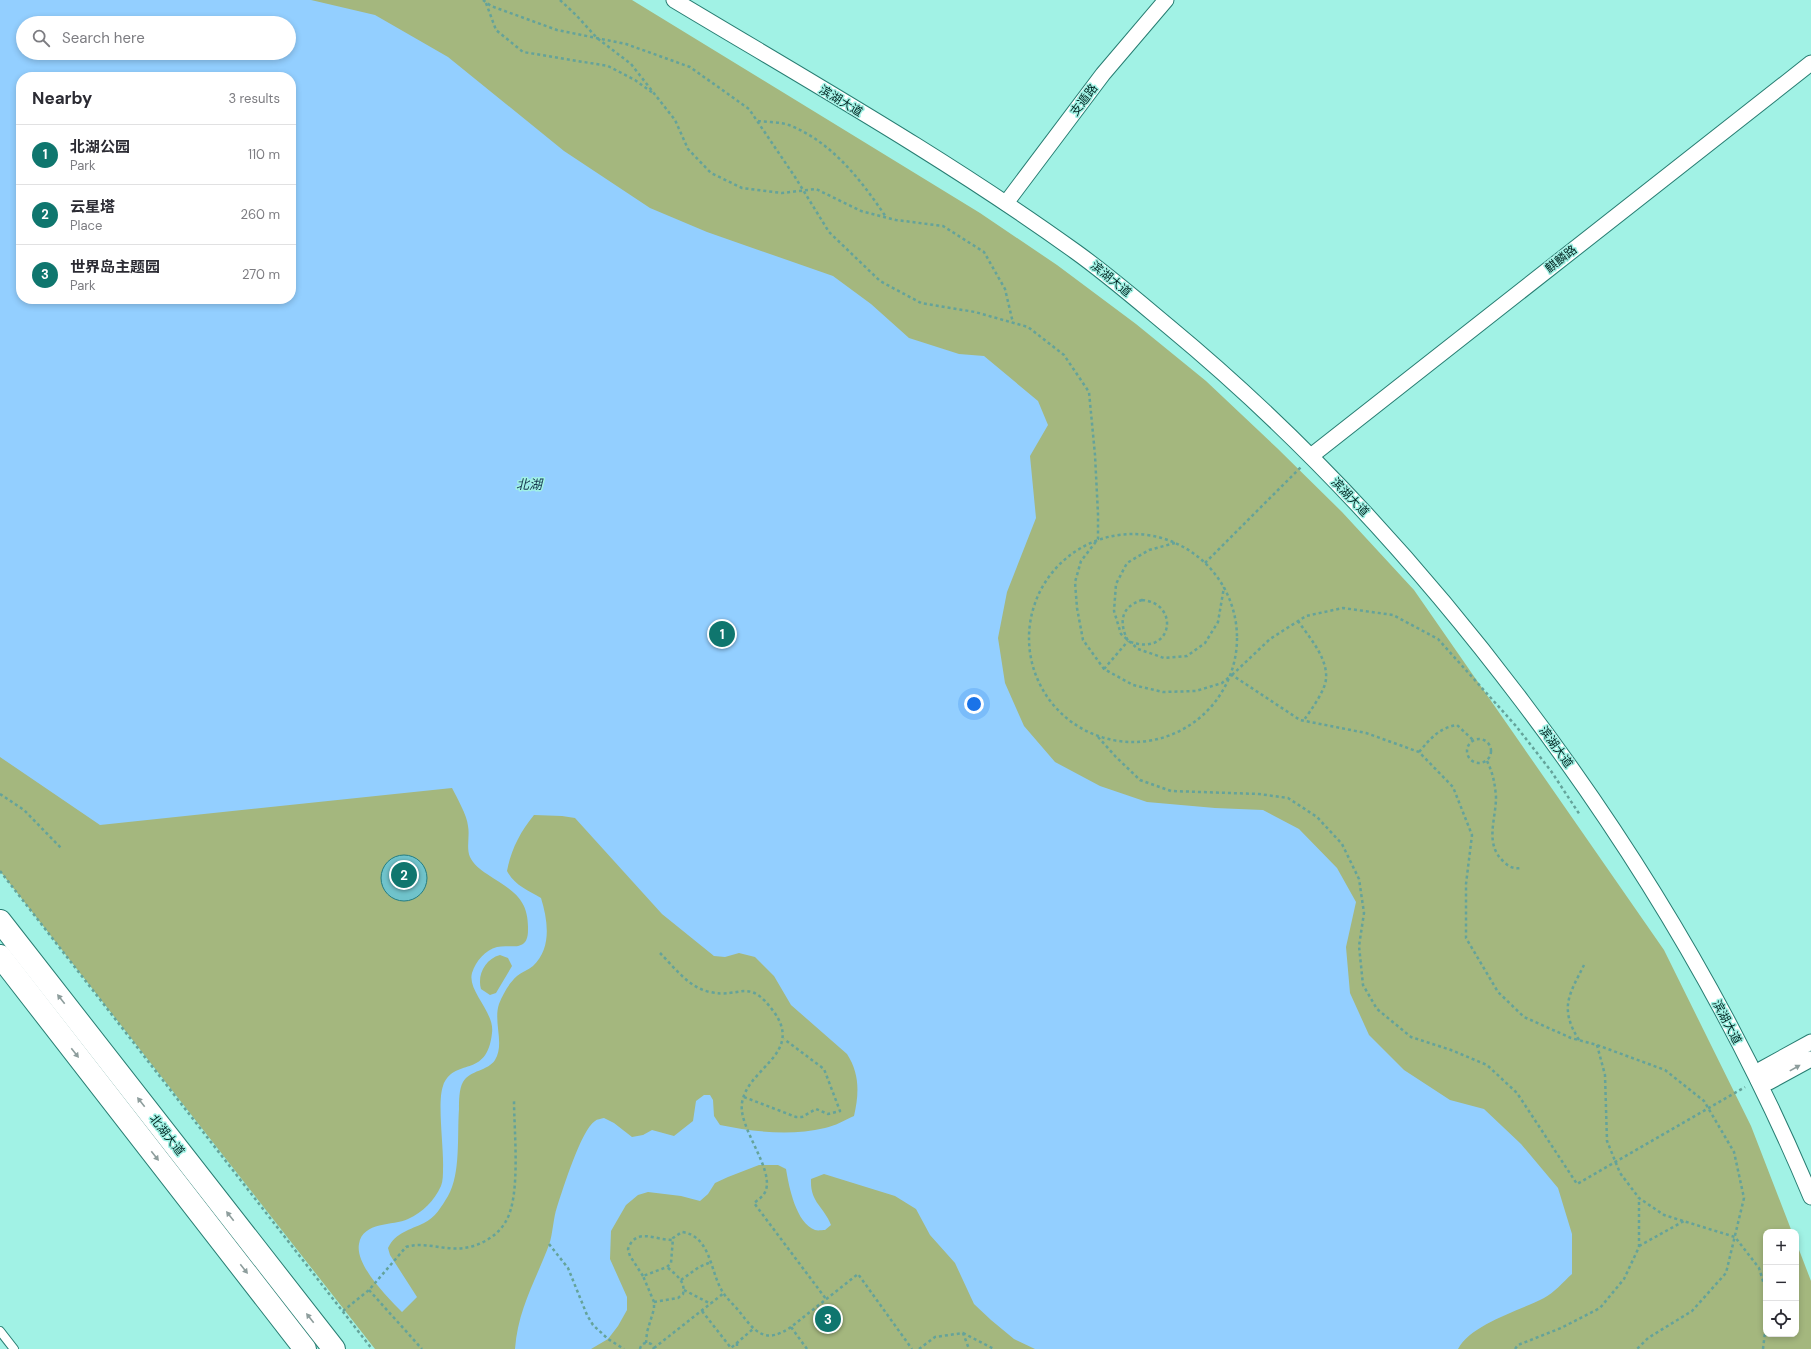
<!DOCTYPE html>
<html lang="en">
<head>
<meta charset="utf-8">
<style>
	body { margin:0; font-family:"DM Sans","Noto Sans SC",sans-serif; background:#f2f2f3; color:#2b2b33 }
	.controls { position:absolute; right:12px; bottom:12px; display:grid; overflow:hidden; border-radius:8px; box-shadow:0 2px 6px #0003 }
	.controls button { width:36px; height:36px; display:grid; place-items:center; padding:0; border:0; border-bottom:1px solid #e1e1e2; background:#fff; color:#2b2b33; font:20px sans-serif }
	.you { position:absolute; left:974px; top:704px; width:14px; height:14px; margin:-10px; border:3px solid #fff; border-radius:50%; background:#1a73e8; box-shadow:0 0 0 6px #1a73e833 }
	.badge { display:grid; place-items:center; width:26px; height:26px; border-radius:50%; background:#0f766e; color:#fff; font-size:13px; font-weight:700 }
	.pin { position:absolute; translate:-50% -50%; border:2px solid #fff; box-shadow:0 1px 4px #0006 }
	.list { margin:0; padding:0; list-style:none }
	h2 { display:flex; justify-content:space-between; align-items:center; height:52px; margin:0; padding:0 16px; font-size:17px }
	h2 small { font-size:13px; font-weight:400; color:#7c7c81 }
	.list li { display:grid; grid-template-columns:26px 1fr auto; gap:12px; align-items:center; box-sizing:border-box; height:60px; padding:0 16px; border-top:1px solid #e1e1e2 }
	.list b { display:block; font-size:15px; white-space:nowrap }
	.list p { margin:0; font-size:13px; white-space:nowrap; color:#7c7c81 }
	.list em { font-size:13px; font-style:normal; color:#7c7c81 }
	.icon { flex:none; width:22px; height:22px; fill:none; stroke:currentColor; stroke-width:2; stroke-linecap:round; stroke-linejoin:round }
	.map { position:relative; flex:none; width:1811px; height:1349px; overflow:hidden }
	.search { position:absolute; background:#fff; box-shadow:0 2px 6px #0003; left:16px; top:16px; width:280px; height:44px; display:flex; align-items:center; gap:10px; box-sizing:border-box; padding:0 14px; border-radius:22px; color:#7c7c81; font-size:15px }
	.panel { position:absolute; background:#fff; box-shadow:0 2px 6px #0003; left:16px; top:72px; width:280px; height:232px; border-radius:16px }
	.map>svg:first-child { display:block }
	.green { fill:#a4b77e; fill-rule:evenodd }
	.water { fill:#93cfff; fill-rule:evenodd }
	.building { fill:#70c3cb; stroke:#237d84 }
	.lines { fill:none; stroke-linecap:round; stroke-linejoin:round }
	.service-casing { stroke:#277d72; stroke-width:10 }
	.minor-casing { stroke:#277d72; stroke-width:17 }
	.secondary-casing { stroke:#277d72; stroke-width:24 }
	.path { stroke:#64a39a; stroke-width:2.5; stroke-dasharray:3 3; stroke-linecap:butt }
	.service { stroke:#fff; stroke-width:8 }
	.minor { stroke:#fff; stroke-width:15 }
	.secondary { stroke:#fff; stroke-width:22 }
	.oneway { fill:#8d9d9c }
	.labels { text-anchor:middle; stroke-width:3; stroke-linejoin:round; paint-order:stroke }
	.street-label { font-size:12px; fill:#022622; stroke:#a1f2e5 }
	.water-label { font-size:13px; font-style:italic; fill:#15364e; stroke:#a1f2e5 }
</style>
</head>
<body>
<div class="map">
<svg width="1811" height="1349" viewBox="0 0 1811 1349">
	<rect width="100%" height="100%" fill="#a1f2e5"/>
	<path class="green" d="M0,0H632L980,213L1057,265L1136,324L1206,381L1277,448L1342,512L1414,590L1664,950L1751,1126L1792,1232H1766V1334H1796V1242L1811,1281V1349H375L0,871ZM23,23H289V53H23ZM21,77H291V299H21Z"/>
	<path class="water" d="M0,0H311L375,15L448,57L564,151L650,208L707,232L833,276L871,304L909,338L959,354L984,356L1038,401L1048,425L1030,456L1036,518L1007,592L998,638L1005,683L1024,726L1055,762L1100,786L1147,802L1215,808L1263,810L1299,829L1337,868L1356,902L1346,947L1350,993L1369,1035L1404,1070L1450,1100L1484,1109L1521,1144L1558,1188L1572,1234V1274C1563,1282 1554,1293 1544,1298C1519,1311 1471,1324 1458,1349H1035L1014,1339L991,1320L974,1304L955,1263L930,1235L916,1209L895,1196L824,1174L811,1179C810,1203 824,1206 831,1225L825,1230C822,1230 818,1231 815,1230C796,1223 789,1187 786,1169L778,1165H759L728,1177L715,1183L708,1194L700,1201L681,1196L648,1192L638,1195L626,1205L611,1231L610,1259L627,1297V1310L618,1326L608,1339L591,1349H515C518,1309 535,1282 549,1245C553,1233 553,1219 557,1207C563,1189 581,1130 595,1121C597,1119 601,1119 604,1118L614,1123L632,1137L643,1135L652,1130L674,1136L693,1121L696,1101L704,1095H710L713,1100L714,1116L720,1125C754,1132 791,1136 825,1128C835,1126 845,1120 854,1116C859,1094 860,1074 847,1054L791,1005L774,976L755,957L739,953L725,957L714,956L662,914L575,818L562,816L534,815C520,832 511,850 507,871C515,886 528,890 541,898C548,921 552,948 533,966C528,970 522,972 517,976C509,983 503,994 499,1004C493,1022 505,1044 495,1060C488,1071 470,1070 463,1082C459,1089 459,1101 459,1109C457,1135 461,1174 448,1196C442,1206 435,1218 424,1223C410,1230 396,1232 388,1248L390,1255L417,1297L402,1312C388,1298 355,1265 359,1244C363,1221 393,1226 408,1219C423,1212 434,1201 441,1186C443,1181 443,1174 443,1169C444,1149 437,1102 443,1086C454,1056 487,1080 492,1033C495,1012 467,991 472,973C476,961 485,950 497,947C511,944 528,953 528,930C529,897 511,890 487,874C481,870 473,864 470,857C466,848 470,836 468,826C467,815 457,798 452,788L100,825L0,757ZM23,23H289V53H23ZM21,77H291V299H21ZM500,955L508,958L512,966L496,993L490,995L481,989C477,975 485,959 500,955Z"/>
	<circle class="building" cx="404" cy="878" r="23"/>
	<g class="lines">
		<defs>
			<polyline id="service" points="0,1331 14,1349"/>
			<g id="minor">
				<path d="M674,0C809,81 947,159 1076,252C1108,275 1138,301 1168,326C1301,436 1418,563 1522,701C1638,854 1737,1020 1811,1197"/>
				<polyline points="1006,203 1103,74 1166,0"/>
				<polyline points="1311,456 1811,63"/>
				<polyline points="1811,1042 1762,1069 1758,1080 1769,1082 1811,1059"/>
			</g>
			<g id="secondary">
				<polyline points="0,921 334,1349"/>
				<polyline points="0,956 305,1349"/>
			</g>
		</defs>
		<use href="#service" class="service-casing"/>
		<use href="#minor" class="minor-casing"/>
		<use href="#secondary" class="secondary-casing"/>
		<g class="path">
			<polyline points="483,0 491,6 557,30 626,44 690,67 749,109 795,177 829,232 880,281 921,303 975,312 1028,327 1064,355 1089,392 1095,455 1098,514 1098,539 1081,561 1075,582 1077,608 1083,640 1104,669 1133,685 1163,692 1196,691 1222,683 1232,675 1300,720 1366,733 1419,752 1453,787 1472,835 1466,884 1466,938 1498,992 1524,1017 1571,1038 1597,1045 1665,1070 1704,1101 1734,1152 1744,1198 1726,1273 1692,1311 1648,1338 1637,1349"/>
			<polyline points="560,0 576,15 597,38 631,64 675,120 688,149 711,173 742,188 782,193 816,189 861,211 896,220 943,226 984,252 1005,289 1013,323"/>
			<polyline points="486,3 496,30 523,52 608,66 635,80 653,93"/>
			<path d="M758,121C768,122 780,122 789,125C832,142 861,180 886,217"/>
			<circle cx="1133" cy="638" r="104"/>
			<polyline points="1175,543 1149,550 1127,563 1116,584 1114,611 1121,634 1138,649 1164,658 1187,656 1205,643 1218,622 1224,587"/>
			<polyline points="1205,563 1301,467"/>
			<path d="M1142,600C1181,603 1173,659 1128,641C1119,623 1120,607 1142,600Z"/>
			<path d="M1298,621C1309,637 1328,658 1326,679C1325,691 1311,710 1304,720"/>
			<polyline points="1104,669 1128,641"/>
			<polyline points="1232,675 1270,639 1306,616 1343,608 1393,615 1438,639 1516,726 1551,771 1580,815"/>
			<polyline points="1098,737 1116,757 1140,780 1171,791 1259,794 1288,798 1317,817 1342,844 1359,879 1364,913 1359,946 1363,985 1377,1009 1411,1037 1451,1050 1487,1065 1517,1093 1577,1184 1745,1087"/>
			<circle cx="1479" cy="751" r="12"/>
			<path d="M1419,752C1431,738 1439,728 1457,725L1473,740"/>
			<path d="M1487,761C1493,773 1495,784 1496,797C1496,820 1484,844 1504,862C1509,867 1514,869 1521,868"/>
			<polyline points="0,794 24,810 61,848"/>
			<polyline points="0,871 372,1349"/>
			<path d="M660,953C674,967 689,988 710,992C741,999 748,976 774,1012C804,1054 747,1068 742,1103C738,1127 773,1167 766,1190C764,1196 759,1199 754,1203L826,1299"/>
			<path d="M1579,1040C1559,1008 1569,995 1584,965"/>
			<polyline points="1597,1045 1605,1075 1607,1141 1620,1173 1639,1198 1664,1215 1735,1237 1759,1268 1766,1291"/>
			<polyline points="744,1097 796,1117 802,1117 816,1109 828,1114 840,1111 824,1069 784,1039"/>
			<polyline points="549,1244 568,1268 587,1315 593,1325 608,1339 624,1349"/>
			<polyline points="1639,1246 1684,1221"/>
			<path d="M643,1276L630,1256L628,1249C636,1227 655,1240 672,1240"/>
			<polyline points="681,1280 699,1267 711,1262"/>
			<polyline points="369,1290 422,1349"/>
			<polyline points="684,1290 711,1304"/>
			<path d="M654,1302L678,1298L683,1294C686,1281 676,1275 667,1267"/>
			<path d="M343,1311L369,1290L406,1247C425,1241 444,1251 464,1248C480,1246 498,1236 506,1221C521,1196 514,1131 514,1100"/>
			<polyline points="702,1311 731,1348 753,1329"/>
			<polyline points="963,1333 994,1349"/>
			<path d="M646,1343L647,1332L654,1309V1302L643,1276L667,1267L671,1263L673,1238L682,1232C710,1236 710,1269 721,1289C725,1297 733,1304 739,1311C755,1332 765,1345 791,1327"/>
			<polyline points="737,1343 737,1349"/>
			<polyline points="654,1348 724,1293"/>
			<path d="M640,1349C641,1343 646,1342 651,1344L654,1349"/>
			<polyline points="807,1349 791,1327 858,1274 912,1349"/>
			<polyline points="919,1349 935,1337 963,1333 969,1349"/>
			<polyline points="1515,1349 1518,1345 1561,1328 1600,1308 1624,1279 1639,1247 1639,1198"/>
			<polyline points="1763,1349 1766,1324"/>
		</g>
		<use href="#service" class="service"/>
		<use href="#minor" class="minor"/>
		<use href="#secondary" class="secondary"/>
	</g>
	<defs><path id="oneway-solid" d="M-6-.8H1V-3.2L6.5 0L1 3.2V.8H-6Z"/></defs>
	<g class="oneway">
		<use href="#oneway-solid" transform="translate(61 999) rotate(-128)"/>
		<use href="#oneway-solid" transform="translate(75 1053) rotate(52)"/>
		<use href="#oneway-solid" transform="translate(1795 1068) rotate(-29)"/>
		<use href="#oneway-solid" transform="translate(141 1102) rotate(-128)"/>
		<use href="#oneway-solid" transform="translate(155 1156) rotate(52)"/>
		<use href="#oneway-solid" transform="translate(230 1216) rotate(-128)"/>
		<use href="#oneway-solid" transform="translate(244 1269) rotate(52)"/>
		<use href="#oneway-solid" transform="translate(310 1318) rotate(-128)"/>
	</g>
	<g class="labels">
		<g class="street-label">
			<text transform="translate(1084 100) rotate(-53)" y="4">支遁路</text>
			<text transform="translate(841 101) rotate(31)" y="4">滨湖大道</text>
			<text transform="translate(1561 259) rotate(-38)" y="4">麒麟路</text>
			<text transform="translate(1111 279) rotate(39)" y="4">滨湖大道</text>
			<text transform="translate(1350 497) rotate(46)" y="4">滨湖大道</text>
			<text transform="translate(1556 747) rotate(54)" y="4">滨湖大道</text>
			<text transform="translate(1727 1022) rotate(62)" y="4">滨湖大道</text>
			<text transform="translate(167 1135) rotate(52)" y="4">北湖大道</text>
		</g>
		<g class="water-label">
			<text x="529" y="489">北湖</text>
		</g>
	</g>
</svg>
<div class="controls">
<button>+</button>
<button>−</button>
<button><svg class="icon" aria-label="locate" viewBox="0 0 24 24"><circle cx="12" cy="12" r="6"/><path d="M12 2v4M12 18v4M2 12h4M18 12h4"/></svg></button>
</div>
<div class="you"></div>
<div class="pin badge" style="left:722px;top:634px">1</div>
<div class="pin badge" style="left:404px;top:875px">2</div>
<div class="pin badge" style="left:828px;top:1319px">3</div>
<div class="search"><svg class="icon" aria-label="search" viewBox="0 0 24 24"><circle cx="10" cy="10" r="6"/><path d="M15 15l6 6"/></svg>Search here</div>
<section class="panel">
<h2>Nearby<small>3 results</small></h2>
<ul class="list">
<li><span class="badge">1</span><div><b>北湖公园</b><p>Park</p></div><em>110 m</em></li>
<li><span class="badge">2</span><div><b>云星塔</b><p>Place</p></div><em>260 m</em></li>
<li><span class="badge">3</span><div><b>世界岛主题园</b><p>Park</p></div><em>270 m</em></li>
</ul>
</section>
</div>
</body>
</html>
